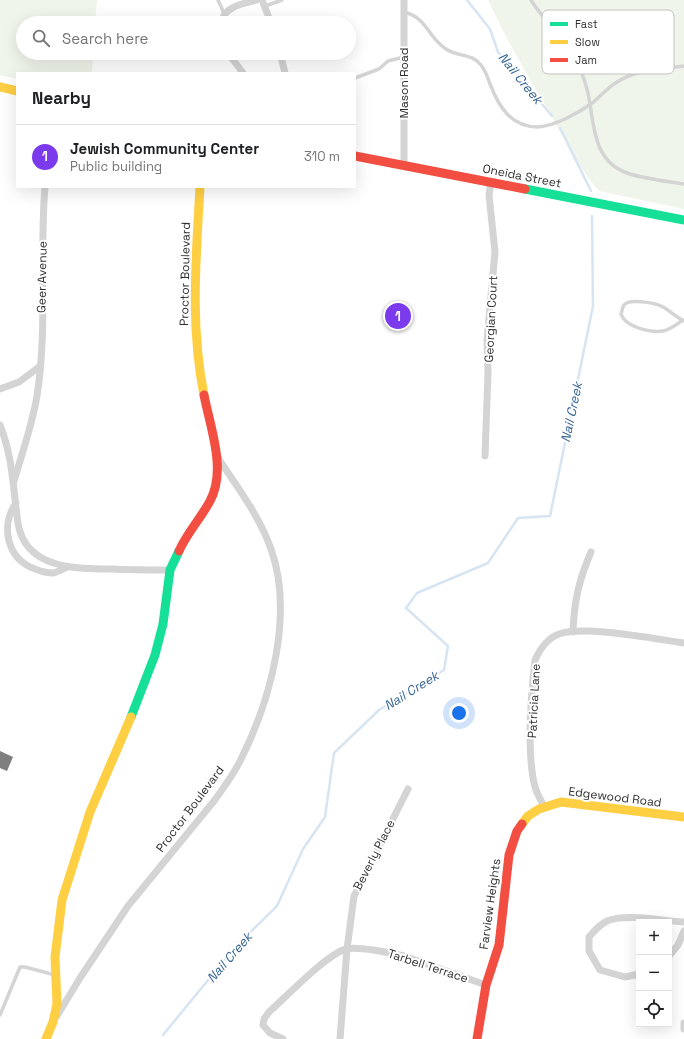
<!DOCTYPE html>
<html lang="en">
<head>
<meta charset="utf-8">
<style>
	body { margin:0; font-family:"Space Grotesk",sans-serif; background:#f6f6f6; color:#202124 }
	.controls { position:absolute; right:12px; bottom:12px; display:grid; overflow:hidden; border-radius:0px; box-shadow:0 4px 16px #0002 }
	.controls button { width:36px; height:36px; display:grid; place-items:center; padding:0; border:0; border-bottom:1px solid #e0e0e0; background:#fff; color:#202124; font:20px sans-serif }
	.you { position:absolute; left:459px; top:713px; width:14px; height:14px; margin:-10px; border:3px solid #fff; border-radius:50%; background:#1a73e8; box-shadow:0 0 0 6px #1a73e833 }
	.badge { display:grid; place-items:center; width:26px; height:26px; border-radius:50%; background:#7c3aed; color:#fff; font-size:13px; font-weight:700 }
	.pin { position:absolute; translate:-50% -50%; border:2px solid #fff; box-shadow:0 1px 4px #0006 }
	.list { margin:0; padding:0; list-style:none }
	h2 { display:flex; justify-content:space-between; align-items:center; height:52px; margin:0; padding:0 16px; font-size:17px }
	h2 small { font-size:13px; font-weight:400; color:#757577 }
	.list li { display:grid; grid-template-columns:26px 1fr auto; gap:12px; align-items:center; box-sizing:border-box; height:64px; padding:0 16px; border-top:1px solid #e0e0e0 }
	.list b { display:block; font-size:15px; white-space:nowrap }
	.list p { margin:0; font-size:13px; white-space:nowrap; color:#757577 }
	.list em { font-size:13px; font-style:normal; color:#757577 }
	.icon { flex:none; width:22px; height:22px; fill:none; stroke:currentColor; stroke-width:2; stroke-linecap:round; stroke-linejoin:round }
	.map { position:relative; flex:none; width:684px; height:1039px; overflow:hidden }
	.search { position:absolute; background:#fff; box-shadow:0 4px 16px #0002; left:16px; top:16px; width:340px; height:44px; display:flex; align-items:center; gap:10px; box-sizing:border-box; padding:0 14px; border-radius:22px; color:#757577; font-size:15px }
	.panel { position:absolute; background:#fff; box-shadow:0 4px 16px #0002; left:16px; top:72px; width:340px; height:116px; border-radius:0px }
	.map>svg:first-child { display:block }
	.green { fill:#f0f5eb }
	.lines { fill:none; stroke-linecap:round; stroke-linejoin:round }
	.stream { stroke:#d7e5f3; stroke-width:2.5 }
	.building { fill:#7f7f7f }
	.lane { stroke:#d4d4d4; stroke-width:3.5 }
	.street { stroke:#d4d4d4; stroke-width:7 }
	.fast { stroke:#16e098; stroke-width:9 }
	.slow { stroke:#ffcf43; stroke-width:9 }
	.jam { stroke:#f24e42; stroke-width:9 }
	.labels { text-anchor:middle; stroke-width:4; stroke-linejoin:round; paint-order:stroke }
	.street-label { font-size:12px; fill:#2f2f2f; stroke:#fff }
	.water-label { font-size:13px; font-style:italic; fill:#386695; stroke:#fff }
	.key { fill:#fff; stroke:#c1c1c1; stroke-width:1 }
	.key-label { font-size:11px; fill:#2f2f2f }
</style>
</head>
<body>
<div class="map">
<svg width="684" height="1039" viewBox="0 0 684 1039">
	<rect width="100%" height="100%" fill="#fff"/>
	<g class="green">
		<polygon points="0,0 97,0 95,23 23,23 23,53 93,53 92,73 17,73 17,79 0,75"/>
		<path d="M488,0H684V209L599,191C581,171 569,147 556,124C532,83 508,43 488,0Z"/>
	</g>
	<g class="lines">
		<g class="stream">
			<polyline points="467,0 490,29 498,52 552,116"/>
			<polyline points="560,128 591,191"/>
			<polyline points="163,1035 236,946 277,906 303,849 325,817 334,753 379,710 444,670 448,646 406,608 417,593 488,563 518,518 550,516 593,306 592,216"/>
		</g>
	</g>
	<polygon class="building" points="0,751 13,757 7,771 0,768"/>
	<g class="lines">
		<g class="lane">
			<polyline points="218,0 224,13"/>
			<path d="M531,0C544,22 566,37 576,61C583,74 588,90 590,104C594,131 596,162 627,173C645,179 665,181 684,184"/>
			<polyline points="265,6 282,0"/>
			<path d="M404,12C428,18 427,37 446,49C457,57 472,53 481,65C485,70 488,78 490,84C499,107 511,127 538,127C555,126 578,113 591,104C600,97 607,88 617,82C637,69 661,69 684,66"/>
			<path d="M569,45C585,55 603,65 622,68C629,69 637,69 644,70"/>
			<polyline points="355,78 379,69 388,61 404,57"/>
			<path d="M683,320C677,324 670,330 663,331C651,333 625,327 621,314C622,312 622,308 624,305C629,298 656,303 663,307C670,311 676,317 684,321"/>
			<polyline points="0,1015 20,967 25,967 55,975"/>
		</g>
		<g class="street">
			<polyline points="262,0 271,23"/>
			<path d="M221,23C224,6 243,4 257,0"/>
			<polyline points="228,53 243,73"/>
			<polyline points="280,53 285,73"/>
			<polyline points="404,165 404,0"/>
			<polyline points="0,389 19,382 39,367"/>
			<path d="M0,425C13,457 13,490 18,523C25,569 76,569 112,569C131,570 150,570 170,570"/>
			<polyline points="485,456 488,372 487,340 495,252 489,195 491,182"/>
			<path d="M14,481C22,453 32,426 37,396C48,327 39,256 45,187"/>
			<path d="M16,503C0,526 7,559 35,569C40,571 46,573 53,573C58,572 63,569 67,567"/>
			<path d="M573,632C574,601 579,580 591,552"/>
			<path d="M544,807C541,800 537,794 535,787C526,752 531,696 535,660C540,649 548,638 559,634C584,625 655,639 684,643"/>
			<polyline points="669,956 678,945 684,931"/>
			<path d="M639,974L625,977L600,970L589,951V937C594,931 599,925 607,921C626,913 663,921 684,922"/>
			<path d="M57,1016L80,978L128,906L214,801C224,787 235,773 242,757C271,699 294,613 271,549C259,515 236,485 216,455"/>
			<polyline points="684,1023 684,1029"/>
			<path d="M283,1039L270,1033L263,1025L264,1019L269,1012C286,997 327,954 346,949C357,946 392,953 404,956L486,985"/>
			<polyline points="340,1039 347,949 354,896 408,789"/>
		</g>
		<g class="fast">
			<polyline points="525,189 684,220"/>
			<polyline points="131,717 155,655 163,624 170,570 179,551"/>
		</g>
		<g class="slow">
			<polyline points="0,87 17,91"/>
			<path d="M200,187C196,258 190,325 204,395"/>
			<polyline points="522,824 528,816 539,809 561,802 684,817"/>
			<polyline points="46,1039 53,1022 57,1004 55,957 62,900 90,812 131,717"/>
		</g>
		<g class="jam">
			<polyline points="355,156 525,189"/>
			<path d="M179,551C187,533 201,518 210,501C227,470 210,427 204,395"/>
			<polyline points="477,1039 486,985 499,945 509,855 517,831 522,824"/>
		</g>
	</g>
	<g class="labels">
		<g class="street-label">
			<text transform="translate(404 83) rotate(-90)" y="4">Mason Road</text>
			<text transform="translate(522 176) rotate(11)" y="4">Oneida Street</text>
			<text transform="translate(185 274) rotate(-89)" y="4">Proctor Boulevard</text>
			<text transform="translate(42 277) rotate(-89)" y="4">Geer Avenue</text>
			<text transform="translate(491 319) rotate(-87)" y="4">Georgian Court</text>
			<text transform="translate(534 701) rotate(-87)" y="4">Patricia Lane</text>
			<text transform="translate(615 797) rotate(7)" y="4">Edgewood Road</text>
			<text transform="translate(190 809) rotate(-53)" y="4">Proctor Boulevard</text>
			<text transform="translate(374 855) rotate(-63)" y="4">Beverly Place</text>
			<text transform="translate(490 904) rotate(-82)" y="4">Farview Heights</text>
			<text transform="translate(428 966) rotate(18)" y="4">Tarbell Terrace</text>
		</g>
		<g class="water-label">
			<text transform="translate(521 78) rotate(51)" y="5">Nail Creek</text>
			<text transform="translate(571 412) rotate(-78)" y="5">Nail Creek</text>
			<text transform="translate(411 690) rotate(-32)" y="5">Nail Creek</text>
			<text transform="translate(229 957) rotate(-49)" y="5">Nail Creek</text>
		</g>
	</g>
	<rect x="542" y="10" width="132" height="64" rx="6" class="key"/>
	<rect x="550" y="22" width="18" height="4" fill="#16e098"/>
	<rect x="550" y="40" width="18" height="4" fill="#ffcf43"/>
	<rect x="550" y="58" width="18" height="4" fill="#f24e42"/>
	<g class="key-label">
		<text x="575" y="28">Fast</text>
		<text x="575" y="46">Slow</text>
		<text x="575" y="64">Jam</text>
	</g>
</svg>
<div class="controls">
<button>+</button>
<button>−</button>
<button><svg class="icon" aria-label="locate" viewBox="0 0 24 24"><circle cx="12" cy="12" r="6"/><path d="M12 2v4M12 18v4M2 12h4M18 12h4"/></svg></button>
</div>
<div class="you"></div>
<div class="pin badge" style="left:398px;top:316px">1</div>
<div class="search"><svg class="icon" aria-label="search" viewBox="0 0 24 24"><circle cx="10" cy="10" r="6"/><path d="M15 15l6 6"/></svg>Search here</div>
<section class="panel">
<h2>Nearby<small></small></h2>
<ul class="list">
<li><span class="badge">1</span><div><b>Jewish Community Center</b><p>Public building</p></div><em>310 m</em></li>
</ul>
</section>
</div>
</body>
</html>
